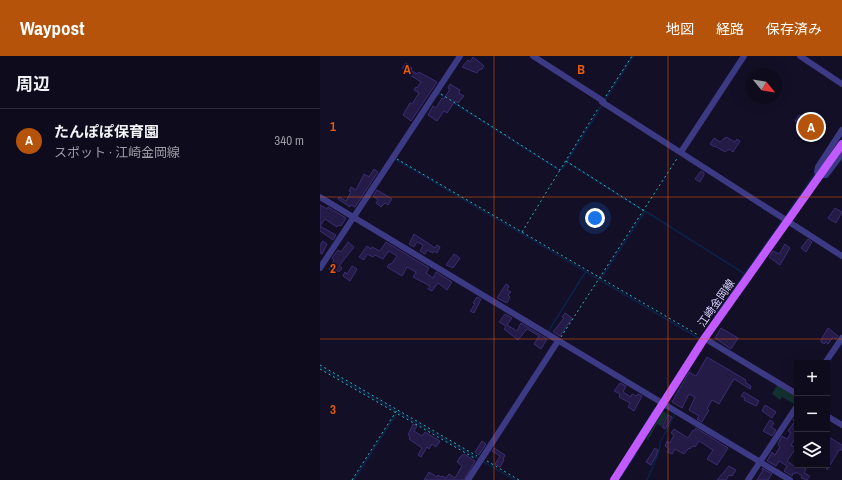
<!DOCTYPE html>
<html lang="ja">
<head>
<meta charset="utf-8">
<style>
	body { margin:0; font-family:"Archivo Narrow","Noto Sans JP",sans-serif; background:#1c1929; color:#f1f3f6 }
	.controls { position:absolute; right:12px; bottom:12px; display:grid; overflow:hidden; border-radius:0px; box-shadow:0 4px 16px #0002 }
	.controls button { width:36px; height:36px; display:grid; place-items:center; padding:0; border:0; border-bottom:1px solid #2e2b3b; background:#0e0b1c; color:#f1f3f6; font:20px sans-serif }
	.compass { position:absolute; left:426px; top:12px; width:36px; height:36px; border-radius:50%; background:#0e0b1c; box-shadow:0 4px 16px #0002; rotate:120deg }
	.you { position:absolute; left:275px; top:162px; width:14px; height:14px; margin:-10px; border:3px solid #fff; border-radius:50%; background:#1a73e8; box-shadow:0 0 0 6px #1a73e833 }
	.badge { display:grid; place-items:center; width:26px; height:26px; border-radius:50%; background:#b45309; color:#fff; font-size:13px; font-weight:700 }
	.pin { position:absolute; translate:-50% -50%; border:2px solid #fff; box-shadow:0 1px 4px #0006 }
	.list { margin:0; padding:0; list-style:none }
	h2 { display:flex; justify-content:space-between; align-items:center; height:52px; margin:0; padding:0 16px; font-size:17px }
	h2 small { font-size:13px; font-weight:400; color:#9b9ba3 }
	.list li { display:grid; grid-template-columns:26px 1fr auto; gap:12px; align-items:center; box-sizing:border-box; height:64px; padding:0 16px; border-top:1px solid #2e2b3b }
	.list b { display:block; font-size:15px; white-space:nowrap }
	.list p { margin:0; font-size:13px; white-space:nowrap; color:#9b9ba3 }
	.list em { font-size:13px; font-style:normal; color:#9b9ba3 }
	.icon { flex:none; width:22px; height:22px; fill:none; stroke:currentColor; stroke-width:2; stroke-linecap:round; stroke-linejoin:round }
	.map { position:relative; flex:none; width:522px; height:424px; overflow:hidden }
	header { display:flex; align-items:center; gap:24px; box-sizing:border-box; height:56px; padding:0 20px; background:#b45309; color:#fff }
	header strong { font-size:19px }
	nav { display:flex; gap:22px; margin-inline-start:auto; font-size:14px }
	main { display:flex }
	aside { flex:1; background:#0e0b1c }
	.map>svg:first-child { display:block }
	.green { fill:#12302f }
	.lines { fill:none; stroke-linecap:round; stroke-linejoin:round }
	.stream { stroke:#0c2248; stroke-width:1.5 }
	.building { fill:#241b47; stroke:#3b2d73 }
	.path { stroke:#2fb8b0; stroke-width:1; stroke-dasharray:2 3; stroke-linecap:butt }
	.minor { stroke:#3d3a85; stroke-width:6 }
	.major { stroke:#c25bff; stroke-width:8 }
	.grid { fill:none; stroke:#e8590c; stroke-width:1; stroke-opacity:0.55 }
	.labels { text-anchor:middle; stroke-width:3; stroke-linejoin:round; paint-order:stroke }
	.street-label { font-size:11px; fill:#d9d4ff; stroke:#130f26 }
	.grid-label { font-size:13px; text-anchor:middle; font-weight:bold; fill:#e8590c; stroke:#130f26; stroke-width:3; stroke-linejoin:round; paint-order:stroke }
</style>
</head>
<body>
<header>
<strong>Waypost</strong>
<nav><a>地図</a><a>経路</a><a>保存済み</a></nav>
</header>
<main>
<aside>
<h2>周辺<small></small></h2>
<ul class="list">
<li><span class="badge">A</span><div><b>たんぽぽ保育園</b><p>スポット · 江崎金岡線</p></div><em>340 m</em></li>
</ul>
</aside>
<div class="map">
<svg width="522" height="424" viewBox="0 0 522 424">
	<rect width="100%" height="100%" fill="#130f26"/>
	<g class="green">
		<polygon points="457,329 477,341 477,344 474,348 462,341 460,344 452,338"/>
		<polygon points="343,355 348,358 341,370 337,368 328,384 326,383"/>
	</g>
	<g class="lines">
		<g class="stream">
			<polyline points="118,37 126,42"/>
			<polyline points="285,44 313,0"/>
			<polyline points="132,46 239,114"/>
			<polyline points="75,103 380,283"/>
			<polyline points="247,106 324,155"/>
			<polyline points="242,113 283,48"/>
			<polyline points="465,161 496,116"/>
			<polyline points="282,221 325,155 425,218"/>
			<polyline points="394,261 462,165"/>
			<polyline points="228,276 266,215"/>
			<polyline points="0,311 159,403"/>
			<polyline points="314,386 335,352"/>
			<polyline points="162,405 195,424"/>
			<polyline points="34,424 76,358"/>
			<polyline points="299,424 316,398"/>
			<polyline points="327,424 339,396 340,387 355,358"/>
		</g>
	</g>
	<g class="building">
		<polygon points="153,1 164,10 162,13 159,14 157,17 142,11 148,4 150,6"/>
		<polygon points="86,7 92,12 91,14 97,18 99,16 117,26 91,65 83,59 90,47 92,48 99,37 94,34 96,31 97,32 101,26 84,15 85,13 82,12"/>
		<polygon points="130,28 140,34 139,37 144,40 138,47 135,45 127,57 124,55 117,65 108,59 113,50 116,52 122,42 124,43 130,33 128,32"/>
		<polygon points="479,59 483,60 502,72 497,80 475,65"/>
		<polygon points="406,81 415,86 417,83 420,85 413,96 409,93 405,96 395,90 394,91 390,88 394,82 400,86"/>
		<polygon points="54,113 58,116 35,151 31,149 30,151 18,143 19,141 26,145 31,136 29,135 31,131 36,134 44,118 49,121"/>
		<polygon points="381,115 384,117 384,119 380,126 375,123"/>
		<polygon points="57,134 72,143 68,149 65,147 61,151 56,147 58,144 53,140"/>
		<polygon points="0,149 7,153 8,151 26,162 21,170 19,169 17,171 5,163 0,170 16,179 13,184 0,175"/>
		<polygon points="515,152 522,156 516,167 508,162"/>
		<polygon points="94,178 115,192 117,189 120,191 117,197 114,195 113,197 107,194 105,198 103,197 100,195 103,189 97,186 94,191 89,188"/>
		<polygon points="488,183 492,186 486,196 481,192"/>
		<polygon points="3,185 7,188 2,198 0,197 0,189"/>
		<polygon points="28,186 34,191 19,210 22,212 19,216 16,214 15,217 9,213 14,204 12,202 18,194 21,196"/>
		<polygon points="66,186 109,212 106,217 113,222 116,216 132,226 127,234 118,227 112,235 108,233 110,230 93,221 96,216 87,211 82,220 67,211 69,208 71,208 73,206 77,200 69,195 63,203 55,199 53,201 47,198 44,204 39,201 47,190 51,193 52,191 60,195"/>
		<polygon points="465,188 470,192 460,209 449,201 453,195 459,198"/>
		<polygon points="134,198 140,202 133,212 126,209"/>
		<polygon points="32,210 37,213 30,225 23,220 25,216 27,218"/>
		<polygon points="186,228 189,230 187,234 191,236 188,239 190,241 187,247 177,242"/>
		<polygon points="157,241 161,243 154,257 150,255 155,248 153,247"/>
		<polygon points="245,257 252,262 240,280 233,276 244,262 242,261"/>
		<polygon points="185,258 192,262 187,269 197,275 201,267 227,283 221,293 214,288 219,280 207,273 198,284 184,273 186,270 179,266"/>
		<polygon points="401,272 418,282 411,293 395,282"/>
		<polygon points="508,272 518,280 516,283 513,281 508,288 506,286 504,288 501,286 501,284"/>
		<polygon points="387,301 426,324 425,326 431,330 430,333 414,323 399,348 392,344 387,353 389,354 382,366 377,363 379,360 369,354 375,341 369,338 362,352 352,346 369,316 376,320"/>
		<polygon points="300,327 306,330 303,336 311,341 312,338 316,340 318,338 322,340 314,355 308,351 310,347 299,341 300,338 294,335"/>
		<polygon points="424,336 439,345 436,350 424,344 425,342 421,340"/>
		<polygon points="445,349 456,356 452,362 442,355"/>
		<polygon points="477,358 477,382 476,381 471,389 476,392 467,405 474,410 480,409 485,412 486,413 484,417 490,420 487,424 481,422 482,420 476,416 475,418 473,417 472,420 464,415 467,410 459,405 456,410 447,405 452,396 455,399 460,391 458,388 462,380 467,383 471,377 468,375 475,365 473,364"/>
		<polygon points="348,359 352,361 345,373 342,371"/>
		<polygon points="450,364 454,367 451,371 456,374 452,380 443,375"/>
		<polygon points="93,368 97,370 94,375 102,380 105,376 120,385 116,391 112,388 109,393 107,391 101,401 98,399 102,392 89,383 90,380 88,379"/>
		<polygon points="376,372 408,392 397,409 387,403 393,394 379,385 375,391 373,390 370,393 369,392 364,398 355,393 352,398 347,396 349,393 345,390 347,385 350,387 354,379 351,377 354,373 368,382 373,374 374,375"/>
		<polygon points="507,380 522,389 522,395 520,393 518,396 507,414"/>
		<polygon points="162,385 166,388 159,399 155,396"/>
		<polygon points="174,392 185,399 183,403 184,404 180,411 175,408 180,400 172,395"/>
		<polygon points="335,392 338,394 336,400 331,409 326,406"/>
		<polygon points="144,398 155,405 144,424 104,424 109,416 117,421 118,419 121,421 122,420 126,422 129,418 135,422 142,410 137,406 140,401"/>
		<polygon points="409,410 416,414 412,420 409,419 406,424 397,424"/>
		<polygon points="442,412 452,418 448,424 437,424 443,414"/>
	</g>
	<g class="lines">
		<g class="path">
			<polyline points="121,38 240,114 279,51"/>
			<polyline points="286,40 312,0"/>
			<polyline points="77,103 378,279"/>
			<polyline points="246,105 323,154"/>
			<polyline points="202,176 240,114"/>
			<polyline points="241,281 358,101"/>
			<polyline points="0,309 157,400"/>
			<polyline points="0,313 156,403"/>
			<polyline points="167,405 199,424"/>
			<polyline points="32,424 77,354"/>
		</g>
		<g class="minor">
			<polyline points="213,0 283,45"/>
			<polyline points="480,0 522,28"/>
			<polyline points="282,46 522,200"/>
			<polyline points="522,74 498,111 497,116 499,119 506,119 522,98"/>
			<polyline points="361,96 424,0"/>
			<polyline points="0,141 470,424"/>
			<polyline points="0,212 140,0"/>
			<polyline points="384,282 477,338"/>
			<polyline points="505,307 522,282"/>
			<polyline points="507,360 522,369"/>
			<polyline points="148,424 238,285"/>
			<polyline points="428,424 477,350"/>
		</g>
		<polyline class="major" points="294,424 384,283 522,88"/>
	</g>
	<path class="grid" d="M174,0V424M348,0V424M0,141H522M0,283H522"/>
	<g class="labels">
		<g class="street-label">
			<text transform="translate(396 247) rotate(-55)" y="4">江崎金岡線</text>
		</g>
	</g>
	<g class="grid-label">
		<text x="87" y="18">A</text>
		<text x="261" y="18">B</text>
		<text x="13" y="75">1</text>
		<text x="13" y="217">2</text>
		<text x="13" y="358">3</text>
	</g>
</svg>
<div class="controls">
<button>+</button>
<button>−</button>
<button><svg class="icon" aria-label="layers" viewBox="0 0 24 24"><path d="M12 4l9 5-9 5-9-5zM3 14l9 5 9-5"/></svg></button>
</div>
<svg class="compass" viewBox="-18 -18 36 36"><path d="M0-13l5 13h-10z" fill="#e53935"/><path d="M0 13l5-13h-10z" fill="#9b9ba3"/></svg>
<div class="you"></div>
<div class="pin badge" style="left:491px;top:71px">A</div>
</div>
</main>
</body>
</html>
